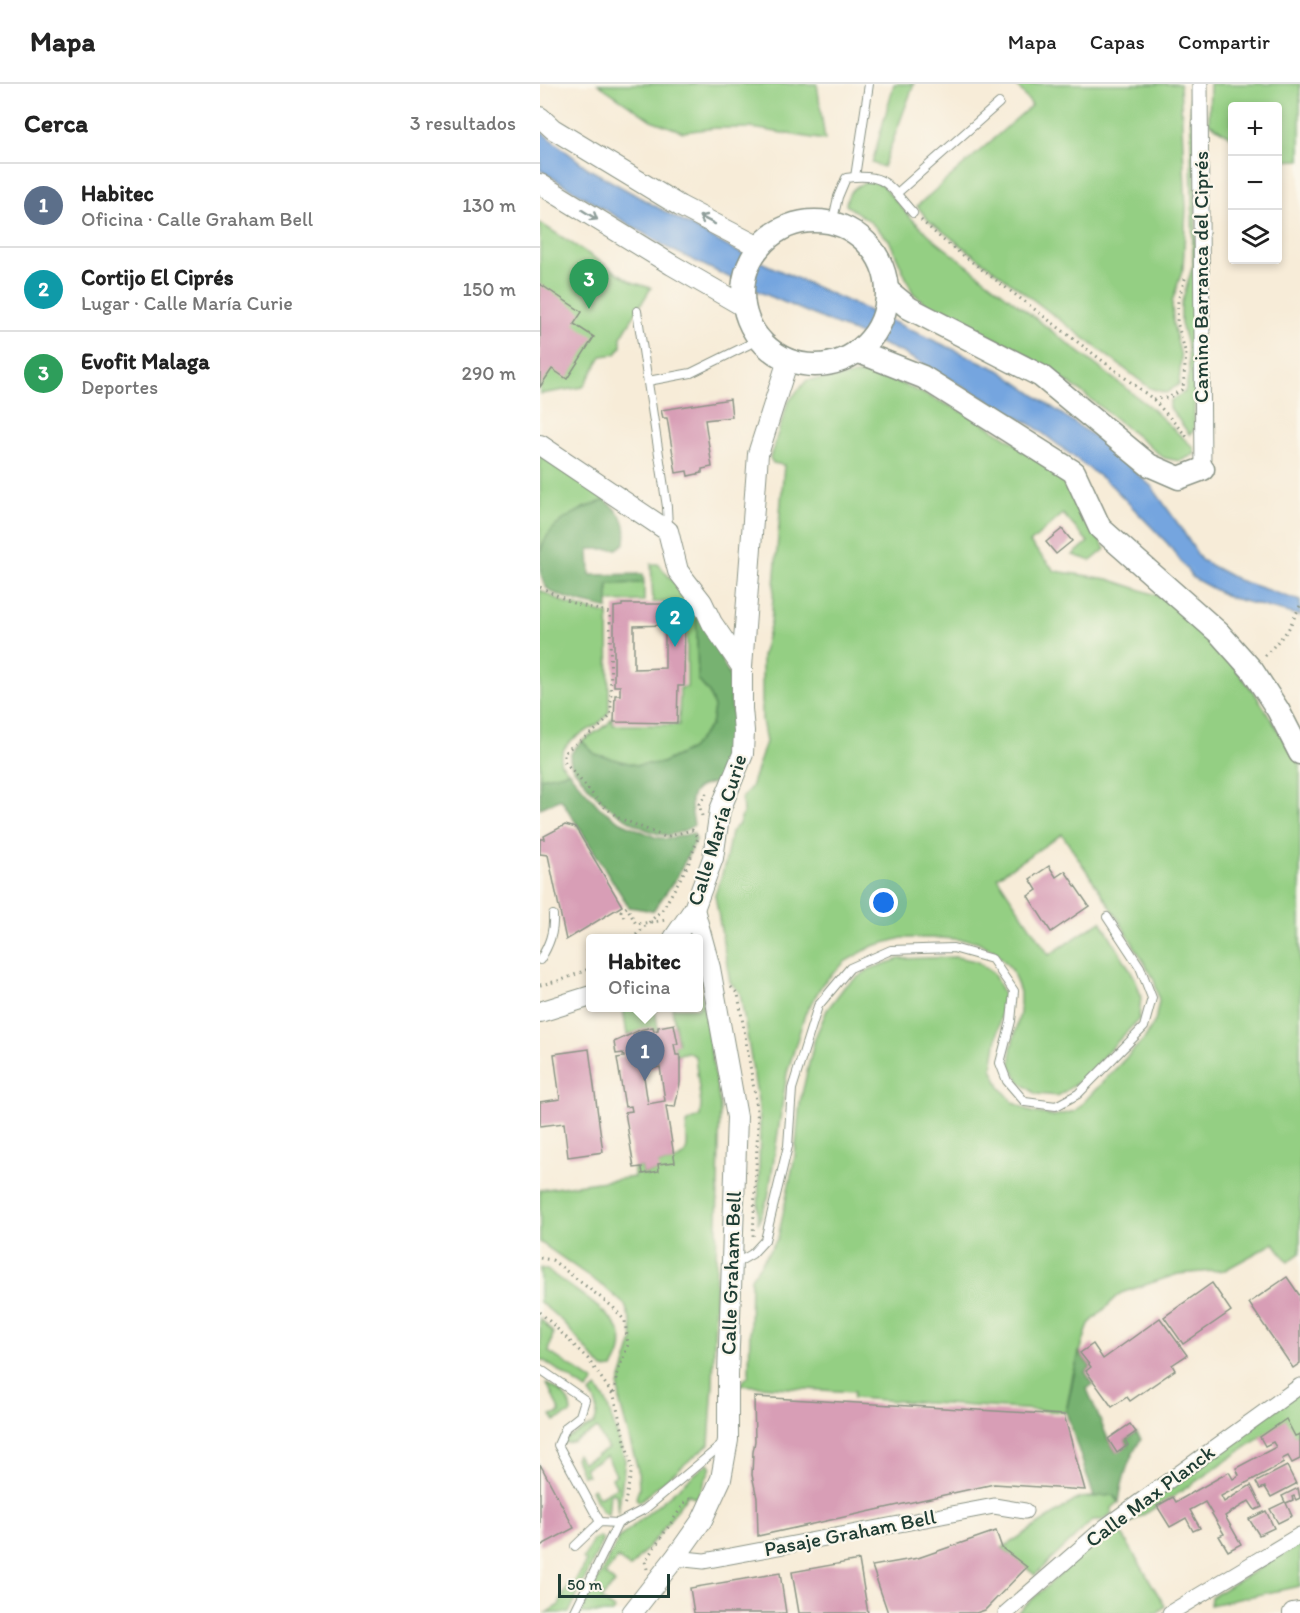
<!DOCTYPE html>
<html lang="es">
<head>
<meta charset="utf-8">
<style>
	body { margin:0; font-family:Itim,sans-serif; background:#f2f2f2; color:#222 }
	.controls { position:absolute; right:18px; top:18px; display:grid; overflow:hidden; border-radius:6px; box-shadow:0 3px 9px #0003 }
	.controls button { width:54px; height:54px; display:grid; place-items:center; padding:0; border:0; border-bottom:2px solid #e0e0e0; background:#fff; color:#222; font:30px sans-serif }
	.scale { position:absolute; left:18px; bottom:15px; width:112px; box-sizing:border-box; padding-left:6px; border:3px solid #1f3d34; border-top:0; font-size:16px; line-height:21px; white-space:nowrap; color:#1f3d34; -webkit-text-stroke:4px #fbf7ec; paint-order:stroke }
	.you { position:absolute; left:344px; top:819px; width:21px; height:21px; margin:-15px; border:4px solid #fff; border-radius:50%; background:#1a73e8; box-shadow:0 0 0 9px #1a73e833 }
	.badge { display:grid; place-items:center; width:39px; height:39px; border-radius:50%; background:#d1495b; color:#fff; font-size:20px; font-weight:700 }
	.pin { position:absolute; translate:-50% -50px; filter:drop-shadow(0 2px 3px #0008) }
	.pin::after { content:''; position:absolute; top:32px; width:21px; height:18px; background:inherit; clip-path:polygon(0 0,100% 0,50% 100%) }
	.popup { position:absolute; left:46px; top:850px; width:117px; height:78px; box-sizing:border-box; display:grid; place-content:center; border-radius:6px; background:#fff; filter:drop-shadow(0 2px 4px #0005); font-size:20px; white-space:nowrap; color:#767676 }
	.popup b { font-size:22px; color:#222 }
	.popup::after { content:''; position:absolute; left:50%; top:100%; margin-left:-12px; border:12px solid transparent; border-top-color:#fff }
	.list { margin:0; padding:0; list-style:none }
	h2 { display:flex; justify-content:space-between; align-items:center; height:78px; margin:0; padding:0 24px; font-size:26px }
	h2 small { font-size:20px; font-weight:400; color:#767676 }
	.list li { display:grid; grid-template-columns:39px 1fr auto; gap:18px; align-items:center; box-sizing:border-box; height:84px; padding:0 24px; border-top:2px solid #e0e0e0 }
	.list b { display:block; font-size:22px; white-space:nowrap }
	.list p { margin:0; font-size:20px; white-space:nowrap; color:#767676 }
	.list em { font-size:20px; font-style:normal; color:#767676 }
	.icon { flex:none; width:33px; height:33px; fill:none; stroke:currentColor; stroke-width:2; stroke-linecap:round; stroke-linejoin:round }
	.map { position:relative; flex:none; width:760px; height:1529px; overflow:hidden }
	header { display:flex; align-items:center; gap:36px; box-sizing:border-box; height:84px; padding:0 30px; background:#fff; border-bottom:2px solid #e0e0e0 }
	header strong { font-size:28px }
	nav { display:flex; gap:33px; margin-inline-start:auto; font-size:21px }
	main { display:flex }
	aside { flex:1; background:#fff }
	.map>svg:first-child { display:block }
	.green { fill:#94cf83; stroke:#5a865c; stroke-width:1.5 }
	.forest { fill:#77b271; stroke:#4b7852; stroke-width:1.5 }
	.water { fill:#75a5df; stroke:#4a718a; stroke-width:1.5 }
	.building { fill:#d89eb6; fill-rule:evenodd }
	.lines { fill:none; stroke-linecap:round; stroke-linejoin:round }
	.service-casing { stroke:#8b9486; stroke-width:10 }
	.minor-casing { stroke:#8b9486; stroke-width:17 }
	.tertiary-casing { stroke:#8b9486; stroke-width:22 }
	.secondary-casing { stroke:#8b9486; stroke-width:25 }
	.path { stroke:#8b9486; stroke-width:3; stroke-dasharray:1.5 4.5; stroke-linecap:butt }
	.service { stroke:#fff; stroke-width:8 }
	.minor { stroke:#fff; stroke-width:15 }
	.tertiary { stroke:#fff; stroke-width:20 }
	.secondary { stroke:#fff; stroke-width:22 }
	.oneway { stroke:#8f9e9a }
	.labels { text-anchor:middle; stroke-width:4.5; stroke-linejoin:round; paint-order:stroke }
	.street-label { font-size:21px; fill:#1f3d34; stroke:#fbf7ec }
</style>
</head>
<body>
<header>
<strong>Mapa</strong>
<nav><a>Mapa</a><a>Capas</a><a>Compartir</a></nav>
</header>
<main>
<aside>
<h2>Cerca<small>3 resultados</small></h2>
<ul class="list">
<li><span class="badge" style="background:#5c6f8a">1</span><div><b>Habitec</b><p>Oficina · Calle Graham Bell</p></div><em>130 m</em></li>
<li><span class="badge" style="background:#0f9aa8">2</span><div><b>Cortijo El Ciprés</b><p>Lugar · Calle María Curie</p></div><em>150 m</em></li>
<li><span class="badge" style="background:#2e9e5b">3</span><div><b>Evofit Malaga</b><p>Deportes</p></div><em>290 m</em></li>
</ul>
</aside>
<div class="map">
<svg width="760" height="1529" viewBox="0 0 760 1529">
	<rect width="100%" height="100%" fill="#fbf7ec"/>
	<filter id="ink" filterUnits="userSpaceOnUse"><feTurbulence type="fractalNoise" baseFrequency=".0167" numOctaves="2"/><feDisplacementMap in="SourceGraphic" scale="12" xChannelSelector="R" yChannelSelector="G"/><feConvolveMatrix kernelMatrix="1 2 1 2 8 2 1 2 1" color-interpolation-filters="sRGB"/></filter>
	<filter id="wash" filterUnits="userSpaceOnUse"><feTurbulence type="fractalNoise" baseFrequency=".008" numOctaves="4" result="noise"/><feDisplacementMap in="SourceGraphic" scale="24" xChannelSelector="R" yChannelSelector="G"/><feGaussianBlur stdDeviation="1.35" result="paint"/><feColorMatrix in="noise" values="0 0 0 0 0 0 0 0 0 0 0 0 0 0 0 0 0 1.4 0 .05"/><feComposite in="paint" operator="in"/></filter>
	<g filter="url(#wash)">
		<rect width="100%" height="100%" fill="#f7ecd8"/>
		<g class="green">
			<polygon points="58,0 277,0 285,56 212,44 175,44 143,48 111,36"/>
			<polygon points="354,0 374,0 343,83 332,79"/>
			<polygon points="475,0 640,0 646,124 643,184 632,218 633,240 641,273 639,300 626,309 610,304 389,137 377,122 492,21"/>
			<polygon points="650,0 655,0 656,208 654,346 650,351 630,324 630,317 645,308 649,289 648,264 641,240 641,221 653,181"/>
			<polygon points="670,0 760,0 760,76 738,77 738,22 692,22 692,54 669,39"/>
			<path d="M330,97L341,100L369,132L397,158L610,323L654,364L655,370L640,377L624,374L538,305L476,265L391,224L373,209L349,156L328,136L306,121C307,106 317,101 330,97Z"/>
			<polygon points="0,139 92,198 111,204 81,253 81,263 76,270 62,272 43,303 0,310"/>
			<polygon points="336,288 432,332 524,390 565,465 551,477 533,471 548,458 523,430 490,459 515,487 568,495 625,514 647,531 687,574 716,611 760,681 760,1169 748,1178 734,1159 685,1186 638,1190 581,1209 549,1240 533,1290 526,1328 313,1314 314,1308 199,1301 209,1291 211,1194 238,1154 255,1072 260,1018 275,954 287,926 305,902 330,885 359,875 416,873 436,877 453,889 464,911 452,984 460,1003 473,1018 491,1028 514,1032 535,1027 605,954 615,937 619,917 614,895 574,828 522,750 457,793 509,871 561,837 595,894 601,912 599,935 541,996 518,1012 496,1010 480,998 471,982 471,965 480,929 480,908 472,886 455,867 436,857 402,854 362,854 333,862 306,877 283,899 265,930 247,989 228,1114 218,1140 220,1038 218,1017 200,909 190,898 175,811 185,781 191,748 199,740 203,729 202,714 211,703 226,658 222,636 222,572 231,538 244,381 233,379 230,374 248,318 267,296 287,295"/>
			<polygon points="0,370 66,416 43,424 3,459 0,472"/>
			<polygon points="111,480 118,480 152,519 113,518"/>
			<polygon points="104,499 104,517 68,518 67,500"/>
			<path d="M0,506L27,520L68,530L69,627C57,651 23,647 20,678L29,688L0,694Z"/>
			<polygon points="147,523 156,523 158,596 169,609 174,623 171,641 151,665 122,679 96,681 54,670 42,657 67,641 72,634 73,641 139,641 140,604 147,603"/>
			<path d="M159,895L180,1022L173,1301L169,1360L99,1418L96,1414L99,1404L98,1386L80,1320L79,1302L93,1256L91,1238L85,1221L64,1203L0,1158V1106L94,1093V1084L102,1083L103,1090L118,1087V1080C151,1076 148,1069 146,1039L160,1032L161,1021L155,972L147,968L136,971L134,960L138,959L132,924H159Z"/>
			<polygon points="83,924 115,924 118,946 114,947 113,944 110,944 87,951"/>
			<path d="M0,1184L7,1186C28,1202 59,1220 75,1240C86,1253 82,1271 73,1284L63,1285L23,1238L0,1218Z"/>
			<polygon points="0,1234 13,1249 9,1268 54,1298 47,1306 0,1274"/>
			<path d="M7,1299C20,1308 30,1312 31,1329L15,1337L11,1332L20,1329Z"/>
			<path d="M57,1304L66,1317L85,1376L78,1430L76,1410H70L68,1431L62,1427L51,1406L53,1404L59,1413L77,1403L72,1394L76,1391L67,1372L44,1384L48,1391H42L35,1374L37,1370L42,1379L68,1365L57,1345L32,1358L25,1359V1355L54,1340C59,1328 58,1320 50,1309Z"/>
			<polygon points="760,1307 760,1350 755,1352 743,1338 633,1413 579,1445 625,1522 617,1529 477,1529 564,1451 572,1450 578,1445 576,1441"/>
			<polygon points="168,1379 171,1383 157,1415 148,1410 118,1452 90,1484 78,1474 65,1490 75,1499 61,1515 75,1526 73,1529 41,1529 79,1454"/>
			<polygon points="573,1411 579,1418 572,1424 572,1429 563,1436 553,1436 495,1491 462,1464 539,1414"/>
			<polygon points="60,1453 63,1456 29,1529 6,1529 19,1521 29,1499 33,1501 46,1477 43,1475 53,1456"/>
			<polygon points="760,1460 760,1502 670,1521 671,1513"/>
		</g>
		<g class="forest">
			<path d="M66,416C82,432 88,436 85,459L77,465H49L50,491L103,490L104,499L68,500V525C54,521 15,514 7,504C1,497 0,486 0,477C0,441 37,426 66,416Z"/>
			<path d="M156,523L190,593L193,606L191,617L196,657L195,672L184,697C178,699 171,699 165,701C144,707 152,726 154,741C147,746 137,750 128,751C110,752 73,728 61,716C50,707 42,694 33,684C26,672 33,665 42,657L55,670L96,681L122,679L151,665L171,641L174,623L169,609L158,596Z"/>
			<polygon points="29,688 59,723 79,737 115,753 126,755 153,749 156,755 137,793 113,827 89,823 21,715 0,724 0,694"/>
			<path d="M539,1268L551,1283L545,1288L553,1300L547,1305L568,1355L576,1368L588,1361L585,1356L596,1348L601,1355C588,1375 582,1395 579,1418L573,1411L554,1413L526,1328Z"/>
		</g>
		<polygon class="water" points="0,47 49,85 190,164 459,286 559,356 612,403 641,444 661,476 698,496 760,517 760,532 688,513 653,494 628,460 572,402 492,341 363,269 220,208 128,164 0,86"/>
		<g id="blocks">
			<g class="building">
				<polygon points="0,200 42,228 34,240 54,253 27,295 12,285 0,303"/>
				<polygon points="190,315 192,333 165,336 172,383 162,385 162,389 148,392 147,387 136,389 127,334 123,334 121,326"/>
				<polygon points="522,445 532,457 516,470 506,458"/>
				<path d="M82,520H136L137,523H145L144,602H138L137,639L74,638L75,611H80V602H74V523L82,522ZM125,541V584L94,585V542Z"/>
				<polygon points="25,741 36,744 82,822 26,856 8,771 0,770 0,755 5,755 4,752"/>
				<polygon points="509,782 516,793 525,787 549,822 511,848 488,812 497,806 490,795"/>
				<path d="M134,940L138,960H134L136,971H140V999L135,1023L126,1022L135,1078L118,1080L119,1087L103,1090L102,1083L94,1084L85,1028L92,1027L91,1022L85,1023L77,974L84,973L83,969L76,970L74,958L100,946L113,943L114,947L118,946V943ZM120,983L125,1017L108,1020L103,986Z"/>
				<polygon points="49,965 63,1068 28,1073 24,1039 0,1042 0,1018 20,1015 14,970"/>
				<polygon points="747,1193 760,1212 760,1279 753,1284 709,1219"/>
				<polygon points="672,1199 691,1227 643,1260 624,1233"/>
				<polygon points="620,1234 647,1271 632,1281 635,1286 590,1317 587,1313 572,1323 546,1287 551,1283 540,1269 553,1260 563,1275"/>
				<polygon points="214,1313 524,1331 545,1406 454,1400 218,1452 217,1414 212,1391 213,1368 215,1357"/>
				<polygon points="746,1335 755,1352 760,1350 760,1375 752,1379 748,1372 742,1375 744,1379 681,1412 684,1418 711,1401 722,1423 715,1426 709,1417 685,1432 701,1460 688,1467 679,1452 684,1450 665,1418 650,1426 660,1444 653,1447 646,1434 630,1443 617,1422 633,1413 636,1418 689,1388 693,1395 699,1391 696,1384 736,1363 733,1358 725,1362 720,1353"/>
				<polygon points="590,1340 596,1348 585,1356 588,1361 577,1369 568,1355"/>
				<polygon points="0,1380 34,1444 0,1462"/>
				<polygon points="747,1382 756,1400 731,1413 725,1403 720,1405 716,1398"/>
				<polygon points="758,1404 760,1414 756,1416 754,1412 752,1413 753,1416 746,1419 752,1432 738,1439 730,1425 745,1418 742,1412"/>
				<polygon points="726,1427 734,1444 719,1451 709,1435"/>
				<polygon points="456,1447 462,1464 487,1483 445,1526 436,1529 348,1529 332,1482 378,1474"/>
				<polygon points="319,1476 328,1529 259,1529 252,1488"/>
				<polygon points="240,1489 246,1529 154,1529 150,1504"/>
			</g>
		</g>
	</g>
	<g filter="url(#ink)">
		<use href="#blocks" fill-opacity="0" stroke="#8b9486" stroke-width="1.5"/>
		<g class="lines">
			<defs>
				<g id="service">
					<polyline points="315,93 329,0"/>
					<polyline points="356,110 459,19"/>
					<path d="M292,140L298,113L306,94C346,88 349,102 373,129"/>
					<polyline points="97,227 127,423 128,443"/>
					<polyline points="108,297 151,289 220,255"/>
					<path d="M0,876C9,861 14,849 13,831"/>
					<polyline points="193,1181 212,1170 225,1156 248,1062 252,1005 278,922 310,884 351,866 413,864 452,875 474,907 471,937 460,979 467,997 485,1018 516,1022 538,1010 604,943 612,914 600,883 567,833"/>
					<polyline points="0,1285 45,1316 40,1332 26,1343 18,1361 60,1438"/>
					<polyline points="35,1462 60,1438 78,1439 105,1425 184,1359"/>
					<polyline points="34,1529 78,1439"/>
				</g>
				<g id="minor">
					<polyline points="660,0 663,385"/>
					<polyline points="135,1474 164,1477 454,1422 485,1427"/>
					<polyline points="466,1529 566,1442 760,1302"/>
					<polyline points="630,1529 760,1451"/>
				</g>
				<g id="tertiary">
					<polyline points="0,33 13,45 140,122 219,163"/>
					<polyline points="0,100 132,181 203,222"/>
					<polyline points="0,361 128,447 138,487 162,518 172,539 202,583 202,625 204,647 203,670 180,726 173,774 154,825 134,854"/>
					<polyline points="202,583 218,370 248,276"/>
					<polyline points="0,928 51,912"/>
					<polyline points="92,1529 135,1474 162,1436 181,1395 188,1356 188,1291 197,1033 170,884 154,825"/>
					<polyline points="753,1529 760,1528"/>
				</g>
				<g id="secondary">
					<circle cx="275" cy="209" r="72"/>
					<polyline points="347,206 369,224 501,292 609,381 639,394 663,385"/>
					<polyline points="317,267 383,293 534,388 560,444 679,549 712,586 738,626 760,669"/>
				</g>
			</defs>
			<use href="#service" class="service-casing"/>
			<use href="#minor" class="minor-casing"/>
			<use href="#tertiary" class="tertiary-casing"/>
			<use href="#secondary" class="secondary-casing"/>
			<g class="path">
				<polyline points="381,136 403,156 613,315 649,355"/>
				<polyline points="613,315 628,314 643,305 646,270 637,238 638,216 646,192"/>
				<path d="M0,503L33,519L70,529L71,630C61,646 38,656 24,669V677L60,719L79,734L125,753L152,746L158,754L148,781L123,825L93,854"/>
				<polyline points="725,572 748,546 760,522"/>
				<polyline points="162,732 159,720 166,710 170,708"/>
				<polyline points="84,833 81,827 87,823 96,840 127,836"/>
				<polyline points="0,901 22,896 51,884"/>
				<polyline points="191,903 198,910 216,1017 218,1039 213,1153"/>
				<polyline points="0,1174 12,1176 73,1223 85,1237 88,1261 77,1290 74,1310"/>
				<polyline points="0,1228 48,1275 74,1312 92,1385 84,1423"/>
				<polyline points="107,1485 105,1477 146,1417 150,1415 153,1416"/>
			</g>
			<use href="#service" class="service"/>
			<use href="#minor" class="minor"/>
			<use href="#tertiary" class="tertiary"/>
			<use href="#secondary" class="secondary"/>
		</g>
		<defs><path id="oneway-shaft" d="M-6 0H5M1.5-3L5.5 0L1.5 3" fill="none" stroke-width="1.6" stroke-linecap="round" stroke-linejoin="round" transform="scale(1.5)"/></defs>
		<g class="oneway">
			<use href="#oneway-shaft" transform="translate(50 131) rotate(32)"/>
			<use href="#oneway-shaft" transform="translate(167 136) rotate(-153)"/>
		</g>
	</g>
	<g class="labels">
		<g class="street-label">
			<text transform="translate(661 193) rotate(-90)" y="7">Camino Barranca del Ciprés</text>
			<text transform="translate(177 746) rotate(-73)" y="7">Calle María Curie</text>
			<text transform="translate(191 1189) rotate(-88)" y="7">Calle Graham Bell</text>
			<text transform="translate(610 1412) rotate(-37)" y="7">Calle Max Planck</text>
			<text transform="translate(310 1449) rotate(-11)" y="7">Pasaje Graham Bell</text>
		</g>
	</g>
</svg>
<div class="controls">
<button>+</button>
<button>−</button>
<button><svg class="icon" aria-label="layers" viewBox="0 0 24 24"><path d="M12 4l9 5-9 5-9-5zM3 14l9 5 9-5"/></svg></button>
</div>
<div class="scale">50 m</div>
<div class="you"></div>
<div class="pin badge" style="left:105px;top:997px;background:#5c6f8a">1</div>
<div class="popup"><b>Habitec</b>Oficina</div>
<div class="pin badge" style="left:135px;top:563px;background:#0f9aa8">2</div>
<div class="pin badge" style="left:49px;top:225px;background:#2e9e5b">3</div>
</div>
</main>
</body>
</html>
